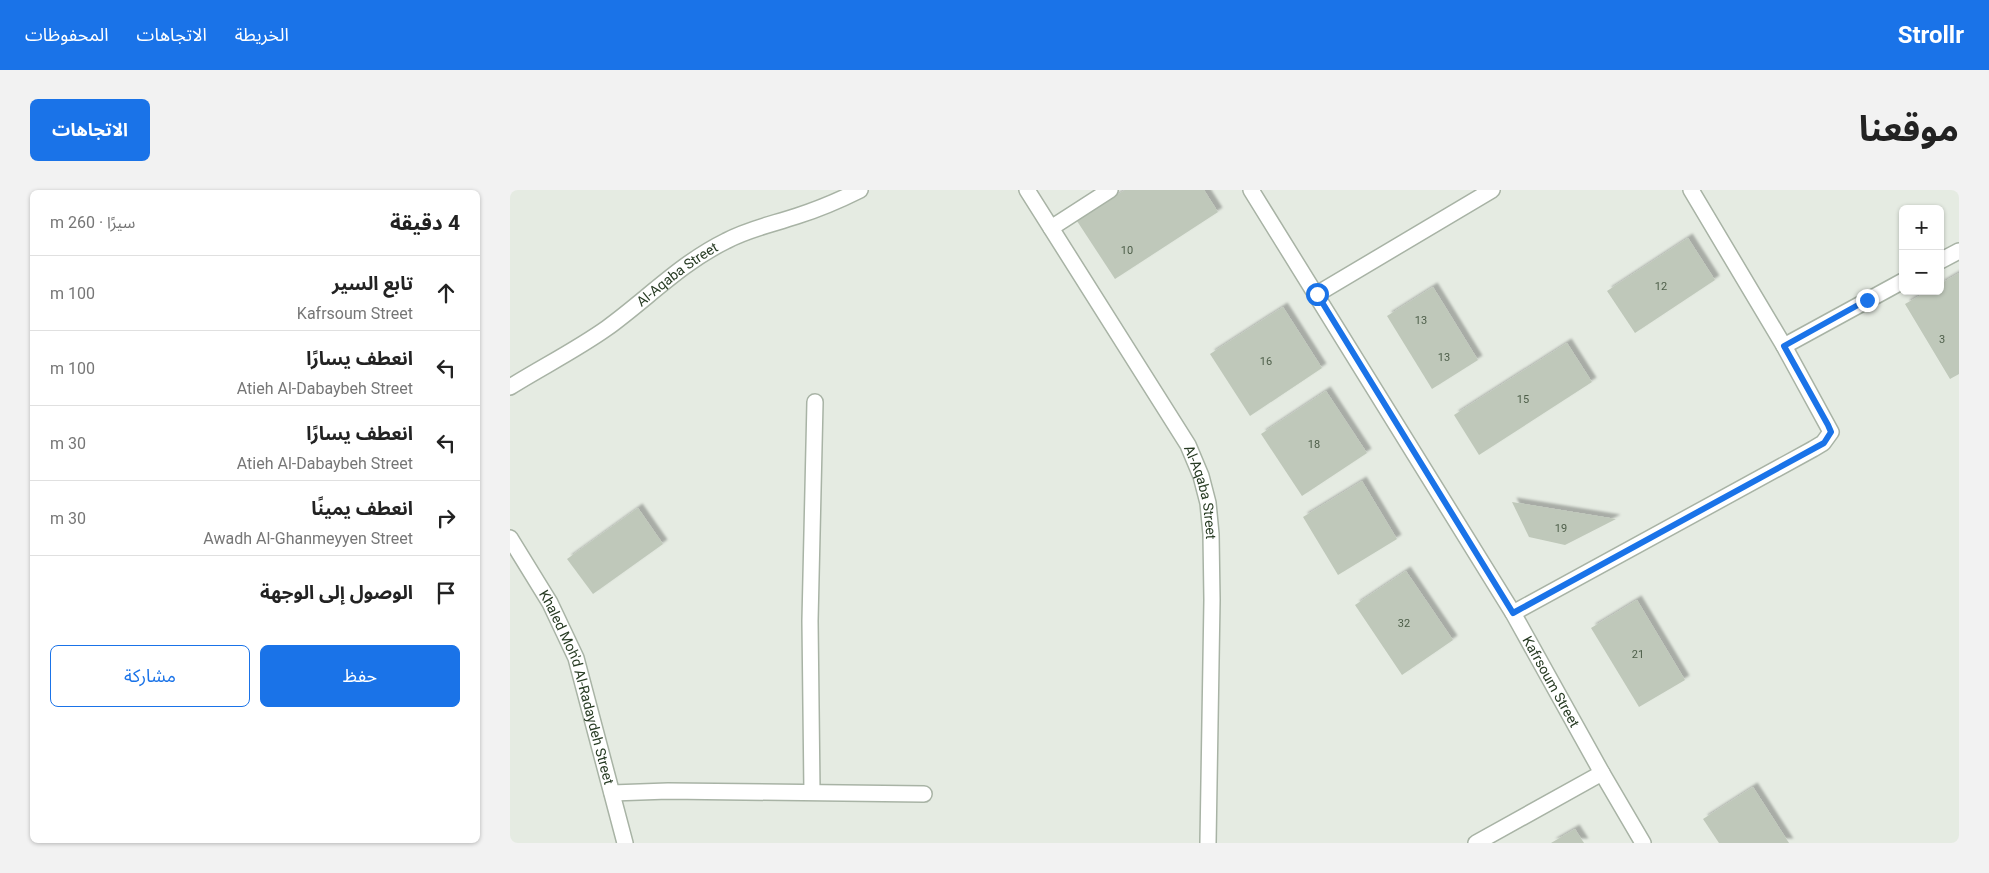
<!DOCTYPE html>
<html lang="ar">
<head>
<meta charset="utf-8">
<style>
	body { margin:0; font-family:Roboto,"Noto Sans Arabic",sans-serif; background:#f2f2f2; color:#222; direction:rtl }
	.controls { position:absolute; right:15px; top:15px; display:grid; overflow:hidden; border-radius:8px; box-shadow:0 1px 4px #0004 }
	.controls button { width:45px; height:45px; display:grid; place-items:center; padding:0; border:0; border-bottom:1px solid #e0e0e0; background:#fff; color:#222; font:25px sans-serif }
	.stop { position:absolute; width:15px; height:15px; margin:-11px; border:4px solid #1a73e8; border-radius:50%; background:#fff }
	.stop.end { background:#1a73e8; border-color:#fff; box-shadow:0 1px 5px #0008 }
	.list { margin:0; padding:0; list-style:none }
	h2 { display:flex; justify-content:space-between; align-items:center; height:65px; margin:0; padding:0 20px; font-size:21px }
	h2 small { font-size:16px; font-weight:400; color:#767676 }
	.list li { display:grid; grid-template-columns:32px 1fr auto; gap:15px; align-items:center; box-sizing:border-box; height:75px; padding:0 20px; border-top:1px solid #e0e0e0 }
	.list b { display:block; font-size:19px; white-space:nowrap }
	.list p { margin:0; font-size:16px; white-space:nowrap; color:#767676 }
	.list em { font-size:16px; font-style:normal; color:#767676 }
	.actions { display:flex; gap:10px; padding:15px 20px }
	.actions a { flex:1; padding:11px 0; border:1px solid #1a73e8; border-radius:8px; text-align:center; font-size:18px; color:#1a73e8 }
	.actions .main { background:#1a73e8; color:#fff }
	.icon { flex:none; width:28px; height:28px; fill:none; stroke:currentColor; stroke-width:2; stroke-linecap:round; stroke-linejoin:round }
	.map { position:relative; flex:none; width:1449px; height:653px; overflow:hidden; direction:ltr; border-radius:8px }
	header { display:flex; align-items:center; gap:30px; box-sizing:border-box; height:70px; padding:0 25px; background:#1a73e8; color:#fff }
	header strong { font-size:24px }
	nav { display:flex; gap:28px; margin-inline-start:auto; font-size:18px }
	.intro { display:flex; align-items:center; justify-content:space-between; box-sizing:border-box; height:120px; padding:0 30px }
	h1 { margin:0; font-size:35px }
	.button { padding:12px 22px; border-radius:8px; background:#1a73e8; color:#fff; font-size:18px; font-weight:700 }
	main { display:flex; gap:30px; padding:0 30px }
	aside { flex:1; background:#fff; border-radius:8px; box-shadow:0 1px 4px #0004 }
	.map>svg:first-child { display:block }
	.building { fill:#bfc8ba; filter:url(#shadow) }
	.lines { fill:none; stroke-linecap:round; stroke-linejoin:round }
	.minor-casing { stroke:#a8b3a5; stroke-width:18 }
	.minor { stroke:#fff; stroke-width:15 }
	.route { stroke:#1a73e8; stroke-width:6 }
	.labels { text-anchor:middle; stroke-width:4; stroke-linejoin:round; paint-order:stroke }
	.number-label { font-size:11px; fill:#4d5e49 }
	.street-label { font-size:14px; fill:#273b23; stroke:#f4f8f2 }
</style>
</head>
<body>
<header>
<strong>Strollr</strong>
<nav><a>الخريطة</a><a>الاتجاهات</a><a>المحفوظات</a></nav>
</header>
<div class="intro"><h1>موقعنا</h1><a class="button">الاتجاهات</a></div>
<main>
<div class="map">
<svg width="1449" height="653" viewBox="0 0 1449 653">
	<defs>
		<filter id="shadow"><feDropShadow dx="4.5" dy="-4.5" stdDeviation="1" flood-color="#0004"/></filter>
	</defs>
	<rect width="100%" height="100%" fill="#e5ebe2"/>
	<g class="building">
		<polygon points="615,0 694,0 708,22 605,89 567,31"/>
		<polygon points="1178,48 1205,90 1125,143 1097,101"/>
		<polygon points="1449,83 1449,184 1440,189 1395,114 1418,101 1430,101 1430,94"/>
		<polygon points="923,97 968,170 922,199 877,126"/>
		<polygon points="773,117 812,178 740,226 700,164"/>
		<polygon points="1057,153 1082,192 969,265 944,225"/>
		<polygon points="816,201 857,263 792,306 751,244"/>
		<polygon points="852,291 887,349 828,385 793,327"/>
		<polygon points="1002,312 1106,329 1055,355 1019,347"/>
		<polygon points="128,318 153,354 83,404 57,369"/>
		<polygon points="896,381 943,450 892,485 845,415"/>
		<polygon points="1127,410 1175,490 1129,517 1081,438"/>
		<polygon points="1243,597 1279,653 1209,653 1193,629"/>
		<polygon points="1065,639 1074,653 1041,653"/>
	</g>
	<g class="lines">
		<defs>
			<g id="minor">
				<path id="s1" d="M517,0L678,255L691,286L698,313L701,344L702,410L698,653"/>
				<path id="s2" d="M741,0L1003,423L1092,583L1133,653"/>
				<polyline points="541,38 600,0"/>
				<polyline points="1430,71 1449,61"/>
				<polyline points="807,104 982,0"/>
				<polyline points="1274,156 1393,91"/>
				<path id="s3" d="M0,197C32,177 66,160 97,138C137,109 171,73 216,51C238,39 263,34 287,26C309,19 330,10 350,0"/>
				<path id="s4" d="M0,348L40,413L66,468L115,653"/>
				<polyline points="1003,423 1303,259 1313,253 1321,242 1274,156 1181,0"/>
				<polyline points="302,602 300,431 305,212"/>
				<polyline points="102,603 158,601 414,604"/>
				<polyline points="966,653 1092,583"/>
			</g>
		</defs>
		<use href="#minor" class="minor-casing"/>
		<use href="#minor" class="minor"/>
	</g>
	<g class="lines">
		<polyline class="route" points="807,104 1003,423 1314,253 1321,242 1318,235 1274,156 1357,110"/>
	</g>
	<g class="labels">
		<g class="number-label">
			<text x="617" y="64">10</text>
			<text x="1151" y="100">12</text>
			<text x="911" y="134">13</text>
			<text x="1432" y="153">3</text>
			<text x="934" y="171">13</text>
			<text x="756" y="175">16</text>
			<text x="1013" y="213">15</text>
			<text x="804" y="258">18</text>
			<text x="1051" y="342">19</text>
			<text x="894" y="437">32</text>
			<text x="1128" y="468">21</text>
		</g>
		<g class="street-label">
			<text dy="5" stroke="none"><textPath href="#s3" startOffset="202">Al-Aqaba Street</textPath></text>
			<text dy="5" stroke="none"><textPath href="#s1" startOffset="351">Al-Aqaba Street</textPath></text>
			<text dy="5" stroke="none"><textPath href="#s2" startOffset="576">Kafrsoum Street</textPath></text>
			<text dy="5" stroke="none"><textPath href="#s4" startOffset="165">Khaled Moh'd Al-Radaydeh Street</textPath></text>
		</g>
	</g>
</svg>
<div class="controls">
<button>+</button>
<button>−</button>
</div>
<div class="stop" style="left:807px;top:104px"></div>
<div class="stop end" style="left:1357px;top:110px"></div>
</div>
<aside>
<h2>4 دقيقة<small>سيرًا · 260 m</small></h2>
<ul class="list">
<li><svg class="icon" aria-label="ahead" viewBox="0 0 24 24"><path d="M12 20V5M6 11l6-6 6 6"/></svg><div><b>تابع السير</b><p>Kafrsoum Street</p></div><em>100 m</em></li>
<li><svg class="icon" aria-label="left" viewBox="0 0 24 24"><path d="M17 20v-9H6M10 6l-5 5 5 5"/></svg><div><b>انعطف يسارًا</b><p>Atieh Al-Dabaybeh Street</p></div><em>100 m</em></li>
<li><svg class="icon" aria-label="left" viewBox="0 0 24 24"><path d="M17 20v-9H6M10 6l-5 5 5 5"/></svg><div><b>انعطف يسارًا</b><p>Atieh Al-Dabaybeh Street</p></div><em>30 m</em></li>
<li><svg class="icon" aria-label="right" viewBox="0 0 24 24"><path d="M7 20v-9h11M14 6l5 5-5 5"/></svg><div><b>انعطف يمينًا</b><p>Awadh Al-Ghanmeyyen Street</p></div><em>30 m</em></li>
<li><svg class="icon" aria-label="arrive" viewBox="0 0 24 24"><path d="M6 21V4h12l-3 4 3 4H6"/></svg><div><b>الوصول إلى الوجهة</b></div></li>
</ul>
<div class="actions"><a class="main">حفظ</a><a>مشاركة</a></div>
</aside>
</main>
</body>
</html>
